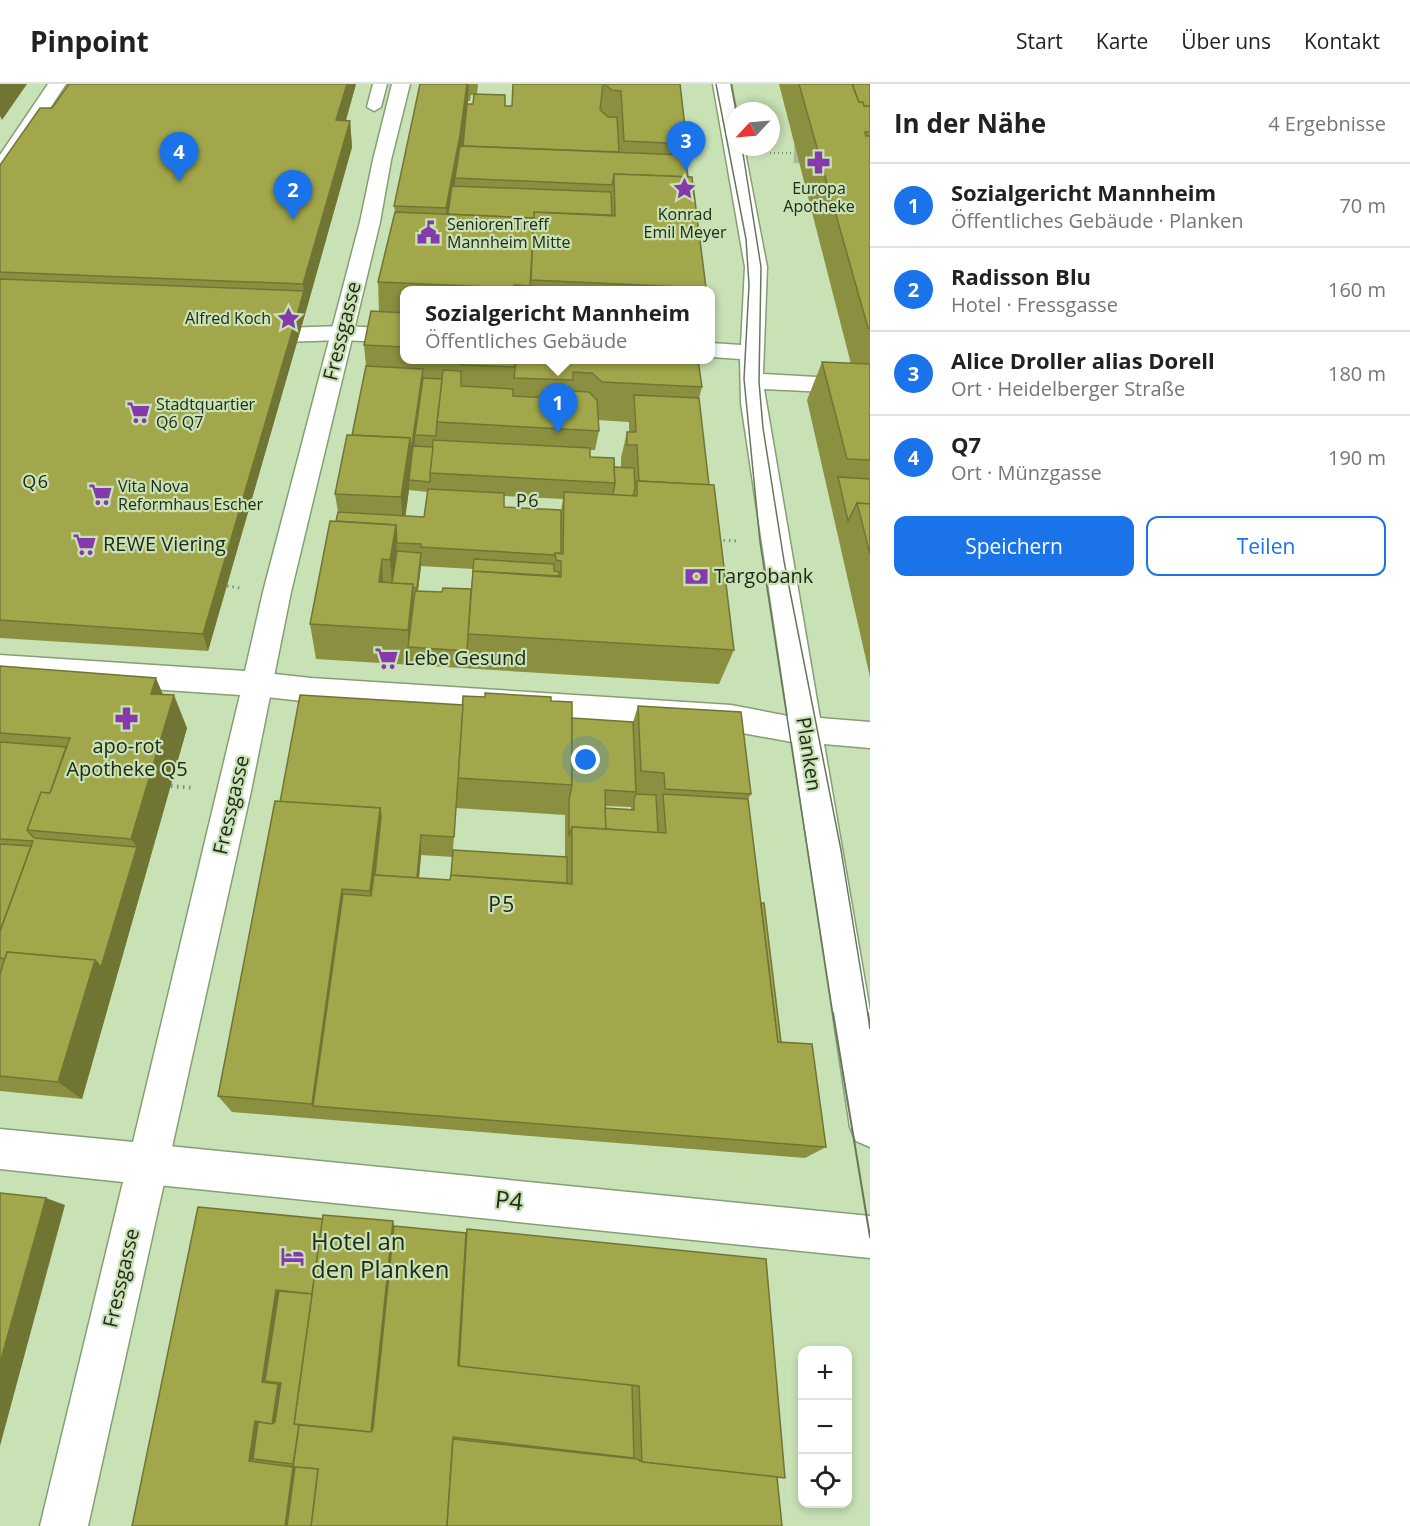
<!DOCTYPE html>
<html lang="de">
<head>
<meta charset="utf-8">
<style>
	body { margin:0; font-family:"Open Sans",sans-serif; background:#f2f2f2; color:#222 }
	.controls { position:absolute; right:18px; bottom:18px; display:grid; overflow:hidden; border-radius:12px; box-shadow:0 3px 9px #0003 }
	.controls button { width:54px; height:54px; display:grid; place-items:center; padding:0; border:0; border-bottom:2px solid #e0e0e0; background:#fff; color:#222; font:30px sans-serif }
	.compass { position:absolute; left:726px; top:18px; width:54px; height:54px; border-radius:50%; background:#fff; box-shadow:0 3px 9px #0003; rotate:244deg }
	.you { position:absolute; left:586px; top:676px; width:21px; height:21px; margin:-15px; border:4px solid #fff; border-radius:50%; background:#1a73e8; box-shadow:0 0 0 9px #1a73e833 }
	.badge { display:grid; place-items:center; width:39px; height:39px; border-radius:50%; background:#1a73e8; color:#fff; font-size:20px; font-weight:700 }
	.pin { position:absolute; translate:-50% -50px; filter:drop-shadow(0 2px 3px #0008) }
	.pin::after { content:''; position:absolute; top:32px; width:21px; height:18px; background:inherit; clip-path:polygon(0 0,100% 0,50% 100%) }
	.popup { position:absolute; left:400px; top:202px; width:315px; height:78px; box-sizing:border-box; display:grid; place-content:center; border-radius:12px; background:#fff; filter:drop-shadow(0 2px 4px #0005); font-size:20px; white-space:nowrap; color:#767676 }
	.popup b { font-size:22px; color:#222 }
	.popup::after { content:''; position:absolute; left:50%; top:100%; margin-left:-12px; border:12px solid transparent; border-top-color:#fff }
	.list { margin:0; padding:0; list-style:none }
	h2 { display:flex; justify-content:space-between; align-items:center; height:78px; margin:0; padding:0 24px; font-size:26px }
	h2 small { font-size:20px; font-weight:400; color:#767676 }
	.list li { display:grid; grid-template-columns:39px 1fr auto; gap:18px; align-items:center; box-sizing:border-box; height:84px; padding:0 24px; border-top:2px solid #e0e0e0 }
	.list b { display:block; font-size:22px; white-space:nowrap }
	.list p { margin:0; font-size:20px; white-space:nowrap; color:#767676 }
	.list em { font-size:20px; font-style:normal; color:#767676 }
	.actions { display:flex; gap:12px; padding:18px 24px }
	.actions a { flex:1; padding:14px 0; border:2px solid #1a73e8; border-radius:12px; text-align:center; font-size:21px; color:#1a73e8 }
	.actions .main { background:#1a73e8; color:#fff }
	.icon { flex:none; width:33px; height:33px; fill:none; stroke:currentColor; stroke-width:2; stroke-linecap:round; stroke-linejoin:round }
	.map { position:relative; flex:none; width:870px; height:1442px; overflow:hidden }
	header { display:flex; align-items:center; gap:36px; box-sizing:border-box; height:84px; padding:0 30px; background:#fff; border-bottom:2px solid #e0e0e0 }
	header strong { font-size:28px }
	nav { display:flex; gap:33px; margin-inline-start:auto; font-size:21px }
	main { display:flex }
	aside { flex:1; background:#fff }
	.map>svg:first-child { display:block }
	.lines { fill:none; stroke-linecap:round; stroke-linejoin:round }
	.pedestrian-tunnel { stroke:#a7bc96; stroke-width:20; stroke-dasharray:20 10; stroke-linecap:butt }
	.service-casing { stroke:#869e74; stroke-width:3 }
	.pedestrian-casing { stroke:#869e74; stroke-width:3 }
	.minor-casing { stroke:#869e74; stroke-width:3 }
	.path-far2 { stroke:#7f9171; stroke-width:2; stroke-dasharray:1 3; stroke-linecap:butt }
	.path-far1 { stroke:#7f9171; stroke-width:3; stroke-dasharray:1.5 4; stroke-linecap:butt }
	.path { stroke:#7f9171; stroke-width:4; stroke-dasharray:1.5 4.5; stroke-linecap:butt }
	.service { fill:#fff; fill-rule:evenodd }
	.pedestrian { fill:#fff; fill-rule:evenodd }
	.minor { fill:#fff; fill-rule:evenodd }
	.tram-far1 { stroke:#68775b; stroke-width:1.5 }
	.tram { stroke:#68775b; stroke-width:2 }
	.wall { fill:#8b9040; fill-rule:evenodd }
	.shaded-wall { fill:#717534 }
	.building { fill:#a2a74b; stroke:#717534; stroke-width:1.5 }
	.labels { text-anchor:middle; stroke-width:4.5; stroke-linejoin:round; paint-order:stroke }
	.far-poi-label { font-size:16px; fill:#212a19; stroke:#c8e1b5; text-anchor:start }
	.far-neighbourhood-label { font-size:18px; letter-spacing:1.5px; fill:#212a19; stroke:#c8e1b5 }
	.street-label { font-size:20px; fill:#212a19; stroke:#c8e1b5 }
	.poi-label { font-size:20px; fill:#212a19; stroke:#c8e1b5; text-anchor:start }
	.neighbourhood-label { font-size:21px; letter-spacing:1.5px; fill:#212a19; stroke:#c8e1b5 }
	.near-street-label { font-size:24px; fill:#212a19; stroke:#c8e1b5 }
	.near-poi-label { font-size:24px; fill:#212a19; stroke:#c8e1b5; text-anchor:start }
</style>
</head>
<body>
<header>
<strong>Pinpoint</strong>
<nav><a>Start</a><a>Karte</a><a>Über uns</a><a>Kontakt</a></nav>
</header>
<main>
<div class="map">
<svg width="870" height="1442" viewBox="0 0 870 1442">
	<rect width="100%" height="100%" fill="#c8e1b5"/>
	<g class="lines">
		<polyline class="pedestrian-tunnel" points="794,69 870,72"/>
		<defs>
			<polygon id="service" points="373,0 387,0 381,23 374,27 367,23"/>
			<g id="pedestrian">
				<polygon points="713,0 731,0 736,27 735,63 744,63 767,183 763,290 870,296 870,310 764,305 820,634 870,638 870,664 824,660 870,927 870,1063 856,1057 850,1043 792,658 731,647 311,618 257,612 246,608 242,600 246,592 257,588 311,594 731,621 788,632 741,319 740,275 711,273 711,259 741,261 745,183"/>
				<polygon points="341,242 405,245 405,259 341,256 254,259 246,257 243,252 246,247 254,245"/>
				<polygon points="148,1060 870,1132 870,1174 148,1100 134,1094 128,1080 134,1066"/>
			</g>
			<g id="minor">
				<polygon points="48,0 66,0 7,89 0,91 0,71"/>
				<polygon points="392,0 410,0 391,76 380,138 291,508 251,707 88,1442 40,1442 123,1098 0,1085 0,1045 133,1058 240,611 0,595 0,571 245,587 263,508 360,138 373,76"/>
			</g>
		</defs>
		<use href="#service" class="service-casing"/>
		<use href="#pedestrian" class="pedestrian-casing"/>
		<use href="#minor" class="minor-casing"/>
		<g class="path-far2">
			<polyline points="770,69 794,69"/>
			<polyline points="680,70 700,70"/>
			<polyline points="697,153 716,154"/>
		</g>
		<g class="path-far1">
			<polyline points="718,456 737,457"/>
			<polyline points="227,502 240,504"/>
		</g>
		<polyline class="path" points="171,702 194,704"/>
		<use href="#service" class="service"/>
		<use href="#pedestrian" class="pedestrian"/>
		<use href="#minor" class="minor"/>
		<g class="tram-far1">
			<polyline points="716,0 746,155 749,201 744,295 760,458 833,931"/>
			<polyline points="731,0 736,27"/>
			<polyline points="742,63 761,183 759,298 763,344 784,477 841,766 868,931"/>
		</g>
		<g class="tram">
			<polyline points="833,929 870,1153"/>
			<polyline points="868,929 870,944"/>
		</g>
	</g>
	<g class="wall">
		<polygon points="69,0 356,0 346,37 350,37 352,63 306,227 208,567 0,554 0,81 52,24"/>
		<path d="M420,0H478L477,10L505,22H512L513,0H680L687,60L685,71L706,204L705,207H405V276H698L702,303L699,314L709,401L734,566L719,600L316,575L310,540L336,437L338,428L335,410L352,351L366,282L364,261L379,228L378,198L395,128L394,122ZM471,11H474L473,20H468V17H470ZM598,336L629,338V348H627L621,374V383H614L590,373V366H595L599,347ZM415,362H433V363ZM409,406L428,408L424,433L405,432ZM504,412L563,415L561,427L504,423ZM421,482L473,485L471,505L442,508L418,507Z"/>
		<polygon points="779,0 870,0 870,593 807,316 822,278 851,280"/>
		<polygon points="0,582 163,610 187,644 82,1015 0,1007"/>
		<path d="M551,617L572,634L633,638L638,622L751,710L748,715L761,819L781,958L826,1063L805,1074L232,1028L218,1012L280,718L463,621ZM456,722V724L565,731V773L453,766ZM605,722L631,723V725L605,724ZM421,771L453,773L450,796L419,794Z"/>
		<polygon points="198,1123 394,1142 466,1149 467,1145 777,1393 132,1442"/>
	</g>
	<g class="shaded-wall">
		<polygon points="0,0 27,0 2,36 0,32"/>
		<polygon points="347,0 356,0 338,62 336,36"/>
		<polygon points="467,0 469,0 468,17 459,88 455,94 455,116 446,162 446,124"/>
		<polygon points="350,37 352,63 306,227 303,200"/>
		<polygon points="304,207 306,227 208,567 203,550"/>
		<polygon points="423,285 423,305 415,351 415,362 411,392 410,373"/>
		<polygon points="410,354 411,392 409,396 409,406 403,450 401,413"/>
		<polygon points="396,441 397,477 392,502 390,476"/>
		<polygon points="421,474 421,482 417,513 417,504"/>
		<polygon points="382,475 384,511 379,498"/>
		<polygon points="413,500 414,536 408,563 408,546"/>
		<polygon points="156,594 170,627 174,611 187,644 82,1015 58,998 95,876 137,763 131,755 151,610"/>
		<polygon points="380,724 383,754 374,833 370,807"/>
		<polygon points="421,751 421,771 417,816 416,797"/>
		<polygon points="342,805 347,832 313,1022 312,1020"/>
		<polygon points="46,1114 65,1121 0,1362 0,1279"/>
		<polygon points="393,1137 395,1146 376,1342 371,1348"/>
		<polygon points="276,1206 282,1208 269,1296 262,1298"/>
		<polygon points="284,1299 278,1337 272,1340 278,1300"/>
		<polygon points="262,1334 257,1373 249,1377 255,1337"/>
		<polygon points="295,1381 290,1442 285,1442 293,1383"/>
	</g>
	<g class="building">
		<polygon points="69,0 347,0 336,36 350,37 303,200 0,188 0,81 40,24 52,24"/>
		<polygon points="420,0 467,0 460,51 446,124 394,122"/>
		<polygon points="513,0 603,0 600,26 608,33 617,33 619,68 463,62 467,20 473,20 474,10 505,11 505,22 512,22"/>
		<polygon points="604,0 680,0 687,60 624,57 621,7 612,6"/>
		<polygon points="799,0 852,0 859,18 863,18 864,22 870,22 870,48 865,48 866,52 870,52 870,245 868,244"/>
		<polygon points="854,0 870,0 870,22 864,22 863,18 859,18 853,2"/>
		<polygon points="460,62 685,71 688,93 614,90 612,101 455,94"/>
		<polygon points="614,90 692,93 706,204 531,196 534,128 615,132"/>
		<polygon points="452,102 611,108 612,131 534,128 534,134 448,130"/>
		<polygon points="395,128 534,134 530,202 514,201 514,204 378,198"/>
		<polygon points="0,195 304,207 203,550 0,536"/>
		<polygon points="371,227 405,229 405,263 364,261"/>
		<polygon points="462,276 516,276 515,283 461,281"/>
		<polygon points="516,276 698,276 702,303 602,298 592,289 588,289 573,288 573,296 514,294"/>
		<polygon points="822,278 870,280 870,376 847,375"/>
		<polygon points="366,282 423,285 410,373 410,354 352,351"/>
		<polygon points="443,286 461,287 461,302 513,305 513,312 570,315 571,307 589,308 597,316 599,347 437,338"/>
		<polygon points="423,294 442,295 437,338 436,352 415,351"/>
		<polygon points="634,311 699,314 709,401 639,397 637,361 627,361 627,348 636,348"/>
		<polygon points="347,351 410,354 401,413 335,410"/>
		<polygon points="433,356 590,364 590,373 614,374 615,399 430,389"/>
		<polygon points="413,362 433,363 430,389 430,398 409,396"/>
		<polygon points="614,383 634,384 635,404 633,412 613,411 615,399"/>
		<polygon points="838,393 870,395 870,420 857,419 848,437"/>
		<polygon points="637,397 714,401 734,566 468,550 473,487 561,493 561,477 556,476 555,469 563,470 564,408 637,412"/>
		<polygon points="428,405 504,409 504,423 561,426 561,469 555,469 555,471 421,463 421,460 397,459 396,441 336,437 338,428 424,433"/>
		<polygon points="857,419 870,420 870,470"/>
		<polygon points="330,437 396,441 390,476 382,475 379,498 413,500 408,546 310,540"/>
		<polygon points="397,467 421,469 417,504 413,504 413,500 392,499"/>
		<polygon points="474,475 554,480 554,487 559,488 559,492 473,487"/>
		<polygon points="443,504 471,505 467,567 408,563 415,507 442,508"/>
		<polygon points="0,582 156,594 151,610 174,611 131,755 27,746 41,708 50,709 70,654 0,649"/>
		<polygon points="485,609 551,613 551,617 572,618 572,701 458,694 463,612 485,613"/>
		<polygon points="300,611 463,621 454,753 421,751 417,794 375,791 381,733 380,724 280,718"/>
		<polygon points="638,622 741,628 751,710 665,705 664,689 641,687"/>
		<polygon points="572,634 633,638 636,708 605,706 606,745 572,743 569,752 569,716 572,701"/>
		<polygon points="0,658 66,663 50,709 41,708 27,746 34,754 137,763 101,883 95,876 7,868 5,875 0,874 0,847 33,757 0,755"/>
		<polygon points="636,710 656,711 658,749 606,745 605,724 634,726 634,715"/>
		<polygon points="663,710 748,715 778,958 812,960 826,1063 313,1022 343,810 371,812 374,791 450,796 451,791 572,800 572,743 666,749"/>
		<polygon points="275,717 380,724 370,807 342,805 312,1020 218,1012"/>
		<polygon points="0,760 31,762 0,847"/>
		<polygon points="453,766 567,773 567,799 451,791"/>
		<polygon points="761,819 764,819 781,958 778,958"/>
		<polygon points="7,868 95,876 58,998 0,992 0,890"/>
		<polygon points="0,1109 46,1114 0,1279"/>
		<polygon points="198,1123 323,1135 312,1210 276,1206 262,1298 278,1300 272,1340 255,1337 249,1377 293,1383 285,1442 132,1442"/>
		<polygon points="323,1131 393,1137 371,1348 294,1340"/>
		<polygon points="394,1142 466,1149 458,1281 632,1301 634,1374 453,1353 447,1442 311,1442 318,1385 293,1383 299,1341 371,1348 373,1345"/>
		<polygon points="467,1145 766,1175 785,1394 642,1378 639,1302 459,1282"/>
		<polygon points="279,1207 312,1210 294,1340 299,1341 293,1380 253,1375 258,1338 272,1340 275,1338 281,1299 265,1297"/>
		<polygon points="453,1355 637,1375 642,1378 777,1393 782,1442 447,1442"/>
		<polygon points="295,1383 318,1385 311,1442 287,1442"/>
	</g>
	<defs>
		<symbol id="pharmacy-bare" viewBox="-9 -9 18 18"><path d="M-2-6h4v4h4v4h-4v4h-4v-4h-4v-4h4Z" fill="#843aac" stroke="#c8e1b5" stroke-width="2.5" paint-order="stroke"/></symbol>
		<symbol id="sight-bare" viewBox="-9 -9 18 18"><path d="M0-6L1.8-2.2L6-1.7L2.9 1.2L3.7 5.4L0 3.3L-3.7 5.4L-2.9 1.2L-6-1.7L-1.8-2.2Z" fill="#843aac" stroke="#c8e1b5" stroke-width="2.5" paint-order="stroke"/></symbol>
		<symbol id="civic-bare" viewBox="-9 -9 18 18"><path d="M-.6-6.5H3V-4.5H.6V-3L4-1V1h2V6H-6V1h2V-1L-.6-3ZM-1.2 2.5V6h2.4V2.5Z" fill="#843aac" stroke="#c8e1b5" stroke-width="2.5" paint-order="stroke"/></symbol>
		<symbol id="supermarket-bare" viewBox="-9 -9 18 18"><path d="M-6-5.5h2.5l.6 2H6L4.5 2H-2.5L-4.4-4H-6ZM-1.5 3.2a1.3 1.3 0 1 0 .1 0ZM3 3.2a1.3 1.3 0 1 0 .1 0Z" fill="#843aac" stroke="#c8e1b5" stroke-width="2.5" paint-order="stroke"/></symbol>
		<symbol id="bank-bare" viewBox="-9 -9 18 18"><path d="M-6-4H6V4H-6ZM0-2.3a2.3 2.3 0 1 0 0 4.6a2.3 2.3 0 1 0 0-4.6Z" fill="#843aac" stroke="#c8e1b5" stroke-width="2.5" paint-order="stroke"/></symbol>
		<symbol id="hotel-bare" viewBox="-9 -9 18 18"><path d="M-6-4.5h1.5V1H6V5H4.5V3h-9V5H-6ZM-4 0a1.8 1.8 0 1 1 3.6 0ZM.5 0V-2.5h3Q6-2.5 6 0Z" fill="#843aac" stroke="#c8e1b5" stroke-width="2.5" paint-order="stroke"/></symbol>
	</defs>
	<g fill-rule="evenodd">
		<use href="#pharmacy-bare" x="802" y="62" width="33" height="33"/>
		<use href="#sight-bare" x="668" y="88" width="33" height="33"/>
		<use href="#civic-bare" x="412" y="132" width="33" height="33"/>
		<use href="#sight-bare" x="272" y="218" width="33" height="33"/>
		<use href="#supermarket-bare" x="122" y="312" width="33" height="33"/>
		<use href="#supermarket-bare" x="84" y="394" width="33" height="33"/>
		<use href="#supermarket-bare" x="68" y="444" width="33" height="33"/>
		<use href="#bank-bare" x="680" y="476" width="33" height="33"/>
		<use href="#supermarket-bare" x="370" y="558" width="33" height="33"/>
		<use href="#pharmacy-bare" x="110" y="618" width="33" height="33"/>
		<use href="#hotel-bare" x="276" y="1156" width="33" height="33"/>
	</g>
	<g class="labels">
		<g class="far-poi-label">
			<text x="819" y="110" text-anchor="middle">Europa<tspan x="819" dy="18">Apotheke</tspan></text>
			<text x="685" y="136" text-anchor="middle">Konrad<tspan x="685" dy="18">Emil Meyer</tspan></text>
			<text x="447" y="146">SeniorenTreff<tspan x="447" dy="18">Mannheim Mitte</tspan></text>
			<text x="271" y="240" text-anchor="end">Alfred Koch</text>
			<text x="156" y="326">Stadtquartier<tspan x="156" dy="18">Q6 Q7</tspan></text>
			<text x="118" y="408">Vita Nova<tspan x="118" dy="18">Reformhaus Escher</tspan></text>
		</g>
		<g class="far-neighbourhood-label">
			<text x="36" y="404">Q6</text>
			<text x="528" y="423">P6</text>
		</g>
		<g class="street-label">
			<text transform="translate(342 247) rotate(-76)" y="7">Fressgasse</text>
			<text transform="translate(809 670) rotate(81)" y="7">Planken</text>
			<text transform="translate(231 721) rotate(-77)" y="7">Fressgasse</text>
			<text transform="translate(121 1194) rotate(-77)" y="7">Fressgasse</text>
		</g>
		<g class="poi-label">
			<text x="103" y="467">REWE Viering</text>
			<text x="714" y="499">Targobank</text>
			<text x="404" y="581">Lebe Gesund</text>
			<text x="127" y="669" text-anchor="middle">apo-rot<tspan x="127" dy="23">Apotheke Q5</tspan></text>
		</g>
		<g class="neighbourhood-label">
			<text x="502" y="828">P5</text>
		</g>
		<g class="near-street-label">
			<text transform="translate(509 1117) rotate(6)" y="8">P4</text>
		</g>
		<g class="near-poi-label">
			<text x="311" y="1166">Hotel an<tspan x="311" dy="28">den Planken</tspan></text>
		</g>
	</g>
</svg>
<div class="controls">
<button>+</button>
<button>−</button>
<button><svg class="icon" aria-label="locate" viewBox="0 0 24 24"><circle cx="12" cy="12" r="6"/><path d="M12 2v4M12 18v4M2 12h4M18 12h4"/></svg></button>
</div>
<svg class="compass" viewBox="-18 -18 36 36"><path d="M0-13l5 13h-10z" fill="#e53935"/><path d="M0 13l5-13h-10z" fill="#767676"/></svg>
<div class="you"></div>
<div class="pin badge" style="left:558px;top:349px">1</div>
<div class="popup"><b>Sozialgericht Mannheim</b>Öffentliches Gebäude</div>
<div class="pin badge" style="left:293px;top:136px">2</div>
<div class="pin badge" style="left:686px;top:87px">3</div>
<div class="pin badge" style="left:179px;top:98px">4</div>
</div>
<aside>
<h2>In der Nähe<small>4 Ergebnisse</small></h2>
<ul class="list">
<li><span class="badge">1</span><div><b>Sozialgericht Mannheim</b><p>Öffentliches Gebäude · Planken</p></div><em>70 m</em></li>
<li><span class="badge">2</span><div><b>Radisson Blu</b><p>Hotel · Fressgasse</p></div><em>160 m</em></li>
<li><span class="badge">3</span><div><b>Alice Droller alias Dorell</b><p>Ort · Heidelberger Straße</p></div><em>180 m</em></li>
<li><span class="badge">4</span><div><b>Q7</b><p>Ort · Münzgasse</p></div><em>190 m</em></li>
</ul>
<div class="actions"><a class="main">Speichern</a><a>Teilen</a></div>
</aside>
</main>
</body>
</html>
